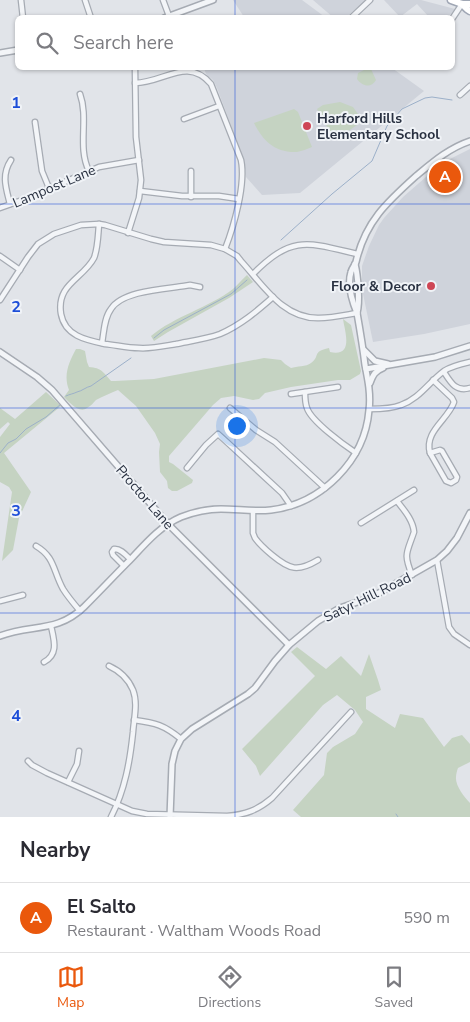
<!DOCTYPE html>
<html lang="en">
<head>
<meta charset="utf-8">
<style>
	body { margin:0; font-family:"Nunito Sans",sans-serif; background:#f7f7f7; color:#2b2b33 }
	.you { position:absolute; left:236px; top:425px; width:18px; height:18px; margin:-12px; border:4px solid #fff; border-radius:50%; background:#1a73e8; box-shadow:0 0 0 8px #1a73e833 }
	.badge { display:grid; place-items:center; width:32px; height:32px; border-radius:50%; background:#ea580c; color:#fff; font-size:16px; font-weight:700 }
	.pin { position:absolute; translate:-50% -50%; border:2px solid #fff; box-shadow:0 1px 5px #0006 }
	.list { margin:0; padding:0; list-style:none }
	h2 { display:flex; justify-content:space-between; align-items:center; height:65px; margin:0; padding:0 20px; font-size:21px }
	h2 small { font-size:16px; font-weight:400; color:#7c7c81 }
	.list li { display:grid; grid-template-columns:32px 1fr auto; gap:15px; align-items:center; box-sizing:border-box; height:70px; padding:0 20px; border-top:1px solid #e1e1e2 }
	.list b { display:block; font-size:19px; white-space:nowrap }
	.list p { margin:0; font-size:16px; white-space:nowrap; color:#7c7c81 }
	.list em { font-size:16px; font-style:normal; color:#7c7c81 }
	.icon { flex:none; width:28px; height:28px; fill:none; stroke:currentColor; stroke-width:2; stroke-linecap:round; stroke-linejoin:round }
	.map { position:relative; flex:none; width:470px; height:817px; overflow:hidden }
	.search { position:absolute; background:#fff; box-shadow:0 1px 4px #0004; left:15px; right:15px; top:15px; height:55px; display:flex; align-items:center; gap:12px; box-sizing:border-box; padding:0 18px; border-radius:8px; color:#7c7c81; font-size:19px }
	.sheet { height:135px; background:#fff }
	nav { display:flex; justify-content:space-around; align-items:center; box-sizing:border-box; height:70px; border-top:1px solid #e1e1e2; background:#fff; font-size:14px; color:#7c7c81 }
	nav a { display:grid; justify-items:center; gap:2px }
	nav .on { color:#ea580c }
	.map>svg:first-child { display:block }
	.built { fill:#cfd3db }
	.green { fill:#c5d3c2 }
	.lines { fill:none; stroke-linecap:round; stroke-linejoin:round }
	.stream { stroke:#9cb0c9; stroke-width:1 }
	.minor-casing { stroke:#a6abb3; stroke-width:7 }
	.tertiary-casing { stroke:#a6abb3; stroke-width:8 }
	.primary-casing { stroke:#a0a7b5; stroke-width:9 }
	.minor { stroke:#f3f5f8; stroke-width:4.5 }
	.tertiary { stroke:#f3f5f8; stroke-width:5 }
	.primary { stroke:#fff; stroke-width:6 }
	.grid { fill:none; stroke:#1d4ed8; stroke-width:1; stroke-opacity:0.55 }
	.poi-dot { fill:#ce4655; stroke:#f0f3f7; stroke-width:2 }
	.labels { text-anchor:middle; stroke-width:4; stroke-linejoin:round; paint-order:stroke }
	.poi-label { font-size:14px; font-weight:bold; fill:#293141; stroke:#f0f3f7; text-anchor:start }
	.street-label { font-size:14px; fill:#293141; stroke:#f0f3f7 }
	.grid-label { font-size:16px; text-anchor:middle; font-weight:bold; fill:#1d4ed8; stroke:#f0f3f7; stroke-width:4; stroke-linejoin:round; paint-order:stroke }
</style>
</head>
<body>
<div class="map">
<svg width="470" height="817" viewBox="0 0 470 817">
	<rect width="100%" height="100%" fill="#e1e4e9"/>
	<g class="built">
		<polygon points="233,0 302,0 325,17 244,17"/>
		<polygon points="313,0 367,0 346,17 334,18"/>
		<polygon points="384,0 421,0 455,9 448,17 429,17 417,4 400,17"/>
		<polygon points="204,68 392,68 424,91 300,193 262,195 246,177 244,160 217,88 213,80 206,74"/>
		<polygon points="470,149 470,324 424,334 373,342 362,289 362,266 369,246 379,225 384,218 403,197 434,170 450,159"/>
	</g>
	<g class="green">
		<path d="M368,68H372L371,69L376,80C371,89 362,86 357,79L358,73Z"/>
		<polygon points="340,102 353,107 363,121 338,138 333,137 317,109 323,105"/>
		<path d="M294,109L298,112L312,147C307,149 302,151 297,152C275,153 263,141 254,123Z"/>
		<path d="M247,275L253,282L229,298L168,332L154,341L151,336C175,316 208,308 233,289C238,284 242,280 247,275Z"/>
		<path d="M343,319L351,325L361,371L360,374L350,380H338L291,387L265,393L259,399L253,400L234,396L221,398L213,405L169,456V462L173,464L193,480L192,483L177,491H172L168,488L167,481L160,472L159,452L160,444L155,433L136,406L118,390C111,393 103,396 96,400C93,403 91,406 87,408C79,414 69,402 64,397L69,390C63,375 69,362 76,349H80L85,351L87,362L89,367C102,368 103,372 111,381H115L154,379L264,358L281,360L285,364L291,368C297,366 306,367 311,363C321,356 311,352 329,348L330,352C354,357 345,332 343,319Z"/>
		<polygon points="46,392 61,406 4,453 31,492 19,518 13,550 2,561 12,492 9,487 0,482 0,437 10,424 8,422 0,429 0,408 15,419"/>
		<path d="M297,647L326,669L341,656L361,676L369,654L378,680L381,690L366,697V709L395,728L400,714L423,718L444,747L452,738L462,735L470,744V762L458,768C457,770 456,775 456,777C455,785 464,797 470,803V817H301L293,810L324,775L327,753L333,747L355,734L363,722L355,710L337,695L323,705L260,776L256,766L242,749L315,676L291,652Z"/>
	</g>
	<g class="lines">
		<g class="stream">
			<polyline points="281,240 332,194 372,161 387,126 402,109 425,98 432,97 452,100"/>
			<polyline points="154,338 164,330 231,294 247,280"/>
			<path d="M66,396C70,394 73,394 77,392C82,391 86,387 91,386L131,358"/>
			<polyline points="0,453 8,443 16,439 26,429 46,417 61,404"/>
			<polyline points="396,814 398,817"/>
		</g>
		<defs>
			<g id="minor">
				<polyline points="21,0 23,18"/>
				<polyline points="85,0 91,18"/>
				<polyline points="163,0 169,16"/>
				<polyline points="351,18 370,0"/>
				<polyline points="452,19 462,4"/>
				<path d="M135,83C164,83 187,56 211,84L241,160C246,184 234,226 225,249"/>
				<path d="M80,94C89,119 77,147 89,171"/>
				<polyline points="460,95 470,86"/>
				<polyline points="184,119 219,106"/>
				<polyline points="35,122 42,171 49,188"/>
				<polyline points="140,191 182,196 219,196 239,199"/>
				<polyline points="191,197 191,171"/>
				<path d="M10,204C6,188 1,175 11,160"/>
				<polyline points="0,208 28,198 99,167 139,160"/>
				<path d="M99,224C98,235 98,248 94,258C83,279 56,284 61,314C65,336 86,340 105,344C116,345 127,348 139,348C151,349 164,346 176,344C191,341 206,339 220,334C241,325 257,311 273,297"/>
				<polyline points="128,233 139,198 141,180 136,137 135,68"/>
				<polyline points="0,256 20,270"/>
				<path d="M253,274C292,235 307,242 357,254"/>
				<path d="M0,300L28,257L38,244L54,234L81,225L99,224L105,225L151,239L164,242L211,245L225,249L237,256L241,261C263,285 283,319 319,318C332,318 345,315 357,313"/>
				<path d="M102,343C104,332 104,318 111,309C122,291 164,289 184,286L190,285L200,287"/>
				<path d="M444,372C451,383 456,392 470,388"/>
				<path d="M305,392C305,397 305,403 307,408C311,421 344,445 356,453"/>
				<polyline points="291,394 338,387"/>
				<polyline points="230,408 256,430 275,442 325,488"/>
				<path d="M370,409C380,409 391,409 401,405C419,399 429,382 444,371C452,366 461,364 470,362"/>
				<polygon points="440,450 442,451 457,477 456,480 451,483 446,481 430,453"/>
				<path d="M430,453C424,431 448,420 454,402L452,398L433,380"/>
				<polyline points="187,468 206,445 218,434 229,444 282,493 291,506"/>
				<path d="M397,501C404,510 413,520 414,532C407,553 403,553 412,575"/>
				<path d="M253,512V533L255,538C260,545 266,550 272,555C290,570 298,572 318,560"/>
				<polyline points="361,523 414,490"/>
				<path d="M36,546C55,557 53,571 63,589C68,597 74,604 80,611"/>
				<polyline points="437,560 449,627 454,634 470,645"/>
				<path d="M124,566L113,555L112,552L114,549C120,548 126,555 130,559"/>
				<polyline points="0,601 23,595"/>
				<path d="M44,662C59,654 54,640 51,626"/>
				<path d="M109,666C120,671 128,678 133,690C138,703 134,718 133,732C130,761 125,790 111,817"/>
				<path d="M134,720C156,723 164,725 181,739"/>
				<path d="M28,761L32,765L47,773L132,811L147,814L227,816C245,815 258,810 272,798L351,712"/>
				<polyline points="68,782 77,764 79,751"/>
			</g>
			<g id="tertiary">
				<polyline points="164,18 213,0"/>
				<polyline points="0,53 18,50"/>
				<path d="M355,264C358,276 360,302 357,313"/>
				<polyline points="364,350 375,361 388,364"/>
				<polyline points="0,352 37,377 52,390 168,524 289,645"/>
				<polyline points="366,369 435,357 470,346"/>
				<path d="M370,383C373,375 375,371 383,368"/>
				<path d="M0,636C32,624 57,633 84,607C99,592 114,576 129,561C145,544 160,526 181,517C194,512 208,509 221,509C238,509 254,512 271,510C321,504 365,461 369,410C371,395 368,380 365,365C363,348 360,330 357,313C352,301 347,285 351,272C352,268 355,265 356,262C365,222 387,202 416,176C433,162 449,148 470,141"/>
				<polyline points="170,817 172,764 175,751 181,739 192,729 248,694 255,688 275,661 289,645 318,621 340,608 372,597 437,560 447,551 457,538 470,513"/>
			</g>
			<g id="primary">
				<polyline points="451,0 462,4 470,4"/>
				<polyline points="462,4 467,9 470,11"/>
			</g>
		</defs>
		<use href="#minor" class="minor-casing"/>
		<use href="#tertiary" class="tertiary-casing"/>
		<use href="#primary" class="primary-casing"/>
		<use href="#minor" class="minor"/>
		<use href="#tertiary" class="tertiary"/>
		<use href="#primary" class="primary"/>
	</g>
	<path class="grid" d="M235,0V18M235,68V817M0,204H470M0,408H470M0,613H470"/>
	<g class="poi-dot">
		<circle cx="307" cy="126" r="5"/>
		<circle cx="431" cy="286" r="5"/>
	</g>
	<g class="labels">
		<g class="poi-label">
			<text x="317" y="123">Harford Hills<tspan x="317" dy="16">Elementary School</tspan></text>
			<text x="421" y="291" text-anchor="end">Floor &amp; Decor</text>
		</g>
		<g class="street-label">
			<text transform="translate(54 186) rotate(-23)" y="5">Lampost Lane</text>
			<text transform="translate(145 497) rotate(49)" y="5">Proctor Lane</text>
			<text transform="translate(367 597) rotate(-26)" y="5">Satyr Hill Road</text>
		</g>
	</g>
	<g class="grid-label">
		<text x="16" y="108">1</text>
		<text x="16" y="312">2</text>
		<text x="16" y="516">3</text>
		<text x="16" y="721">4</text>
	</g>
</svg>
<div class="you"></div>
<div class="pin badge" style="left:445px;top:177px">A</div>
<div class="search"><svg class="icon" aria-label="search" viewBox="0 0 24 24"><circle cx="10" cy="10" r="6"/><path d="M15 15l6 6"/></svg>Search here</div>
</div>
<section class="sheet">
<h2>Nearby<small></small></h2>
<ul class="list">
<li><span class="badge">A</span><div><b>El Salto</b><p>Restaurant · Waltham Woods Road</p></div><em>590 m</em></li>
</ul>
</section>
<nav>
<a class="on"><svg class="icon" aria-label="map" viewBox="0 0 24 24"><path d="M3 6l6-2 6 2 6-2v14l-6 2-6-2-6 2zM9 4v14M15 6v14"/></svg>Map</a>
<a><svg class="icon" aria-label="directions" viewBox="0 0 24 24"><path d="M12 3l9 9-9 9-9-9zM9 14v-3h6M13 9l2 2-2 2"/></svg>Directions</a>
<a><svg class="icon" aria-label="saved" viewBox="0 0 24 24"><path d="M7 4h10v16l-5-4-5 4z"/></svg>Saved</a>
</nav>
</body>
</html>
